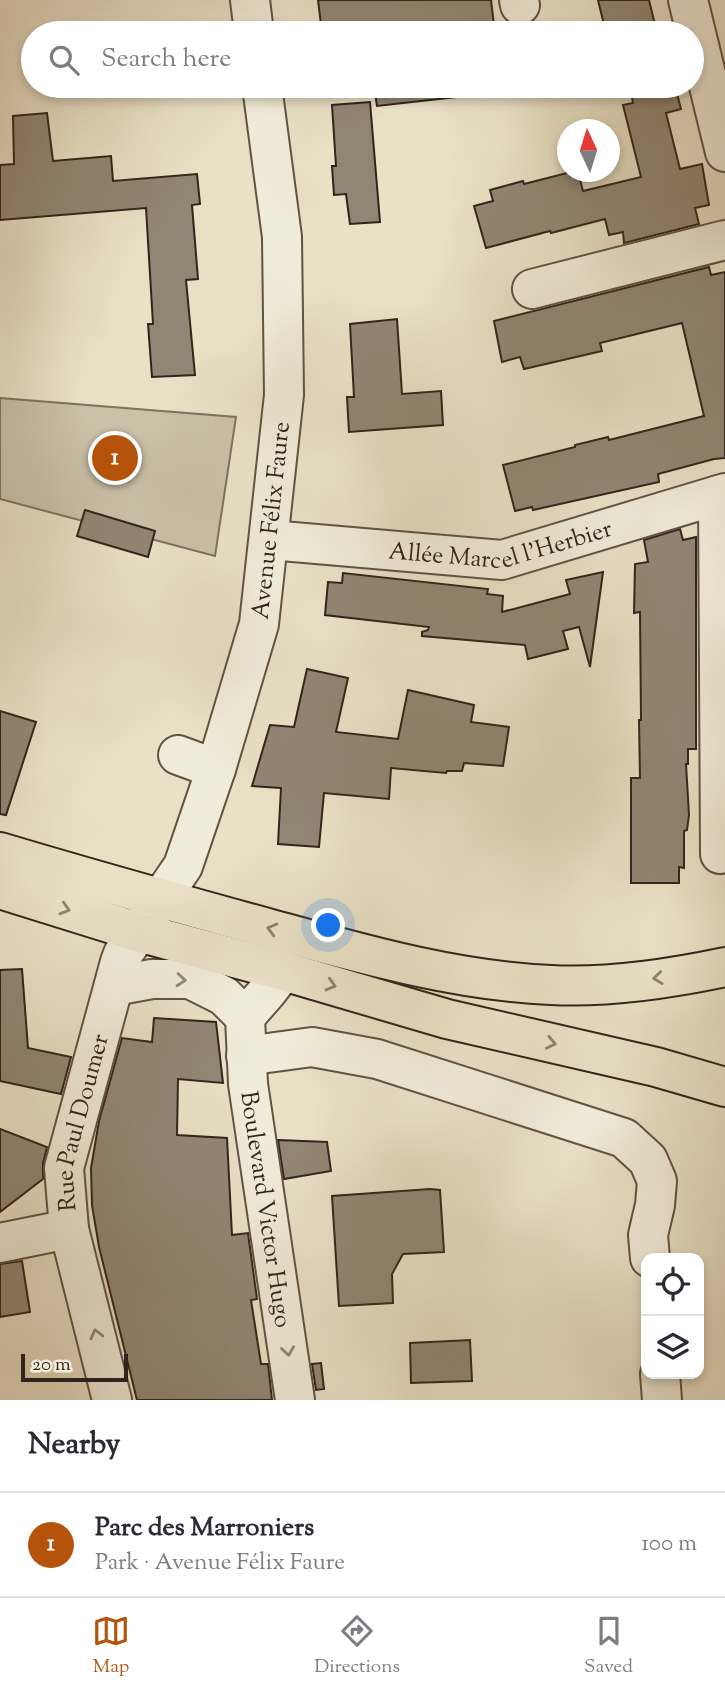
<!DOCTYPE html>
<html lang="en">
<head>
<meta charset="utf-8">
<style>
	body { margin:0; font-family:"Sorts Mill Goudy",serif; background:#f2f2f3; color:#2b2b33 }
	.controls { position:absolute; right:21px; bottom:21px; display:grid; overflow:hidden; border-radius:14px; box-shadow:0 4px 10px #0003 }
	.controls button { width:63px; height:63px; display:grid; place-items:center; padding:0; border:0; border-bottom:2px solid #e1e1e2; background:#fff; color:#2b2b33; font:35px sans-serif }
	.compass { position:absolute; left:557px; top:119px; width:63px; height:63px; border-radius:50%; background:#fff; box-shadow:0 4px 10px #0003; rotate:356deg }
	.scale { position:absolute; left:21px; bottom:18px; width:107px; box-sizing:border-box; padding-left:7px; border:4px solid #32241c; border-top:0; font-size:19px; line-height:24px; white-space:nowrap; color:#32241c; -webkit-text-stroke:5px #f1ecda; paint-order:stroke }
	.you { position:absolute; left:329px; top:926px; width:24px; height:24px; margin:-18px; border:5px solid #fff; border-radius:50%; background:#1a73e8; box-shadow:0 0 0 10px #1a73e833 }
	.badge { display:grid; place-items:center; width:46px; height:46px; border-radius:50%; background:#b45309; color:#fff; font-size:23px; font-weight:700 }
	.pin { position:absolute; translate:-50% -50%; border:4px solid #fff; box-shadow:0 2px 7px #0006 }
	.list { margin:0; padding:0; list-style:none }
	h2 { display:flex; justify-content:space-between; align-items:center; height:91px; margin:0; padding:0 28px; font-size:30px }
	h2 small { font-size:23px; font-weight:400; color:#7c7c81 }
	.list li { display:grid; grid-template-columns:46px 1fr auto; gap:21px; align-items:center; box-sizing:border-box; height:105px; padding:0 28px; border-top:2px solid #e1e1e2 }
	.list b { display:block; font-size:26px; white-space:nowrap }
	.list p { margin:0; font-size:23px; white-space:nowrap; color:#7c7c81 }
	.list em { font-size:23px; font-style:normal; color:#7c7c81 }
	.icon { flex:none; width:38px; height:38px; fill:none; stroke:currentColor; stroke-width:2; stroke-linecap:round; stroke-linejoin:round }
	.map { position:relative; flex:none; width:725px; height:1400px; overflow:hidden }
	.search { position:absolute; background:#fff; box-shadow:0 4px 10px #0003; left:21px; right:21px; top:21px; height:77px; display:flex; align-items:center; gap:18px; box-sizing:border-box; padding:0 24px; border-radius:38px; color:#7c7c81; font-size:26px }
	.sheet { height:196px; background:#fff }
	nav { display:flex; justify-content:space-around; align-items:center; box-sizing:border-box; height:98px; border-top:2px solid #e1e1e2; background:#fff; font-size:19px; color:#7c7c81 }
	nav a { display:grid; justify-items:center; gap:4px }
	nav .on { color:#b45309 }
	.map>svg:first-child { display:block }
	.green { fill:#cac1a9; stroke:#7e7262; stroke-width:2 }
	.building { fill:#918674; stroke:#32241c; stroke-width:2 }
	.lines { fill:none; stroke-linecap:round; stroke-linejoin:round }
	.minor-casing { stroke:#605346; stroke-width:42 }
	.major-casing { stroke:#32241c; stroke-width:42 }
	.minor { stroke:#f1ecda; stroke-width:38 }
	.major { stroke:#e9e1c6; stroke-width:38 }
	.oneway { stroke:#8e8271 }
	.oneway2 { stroke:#92887b }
	.labels { text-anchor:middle; stroke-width:5; stroke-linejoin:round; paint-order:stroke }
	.street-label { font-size:24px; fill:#32241c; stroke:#f1ecda }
</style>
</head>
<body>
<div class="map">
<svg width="725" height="1400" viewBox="0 0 725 1400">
	<rect width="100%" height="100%" fill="#e9e1c6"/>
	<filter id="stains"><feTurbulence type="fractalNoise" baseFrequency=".00286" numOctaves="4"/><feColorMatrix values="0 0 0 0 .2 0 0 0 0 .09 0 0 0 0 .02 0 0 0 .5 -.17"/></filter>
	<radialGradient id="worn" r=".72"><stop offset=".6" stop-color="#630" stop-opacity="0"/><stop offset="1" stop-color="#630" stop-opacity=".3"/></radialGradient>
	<polygon class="green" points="0,398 236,417 215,556 0,499"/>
	<g class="building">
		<polygon points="318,0 491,0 495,33 322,33"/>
		<polygon points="598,0 649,0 657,33 606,33"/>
		<polygon points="374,86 500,86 501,92 377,106"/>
		<polygon points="630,86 675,86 681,109 666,113 680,169 702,164 709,205 695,208 699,224 624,243 623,232 609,235 605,219 551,233 550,231 486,248 474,206 493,201 490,190 523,181 524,184 571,172 578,172 583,191 641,177 623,105 633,103"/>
		<polygon points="370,102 380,222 350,224 346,194 334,195 332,166 336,166 332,105"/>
		<polygon points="47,113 53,161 111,156 113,181 197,174 200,204 192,205 198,279 186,280 195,375 152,377 148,324 153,324 146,208 0,220 0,165 14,164 13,116"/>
		<polygon points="709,267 711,275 725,272 725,458 714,459 658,474 659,482 533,510 532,507 515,511 503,465 575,447 575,445 608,437 609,440 704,416 682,323 600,343 602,351 524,369 520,357 502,362 494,321"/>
		<polygon points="397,319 402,394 441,391 443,425 349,432 347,397 354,397 350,324"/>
		<polygon points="85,510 155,531 148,557 77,536"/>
		<polygon points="680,529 683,540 696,537 696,749 688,749 688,764 686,764 689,815 687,830 684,831 684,868 679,867 679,883 631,883 631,778 640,778 639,720 641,720 640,612 634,613 635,564 648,562 644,540"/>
		<polygon points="603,572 590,667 579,627 563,631 568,649 528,659 525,645 422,636 422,632 428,630 429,627 325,615 328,582 342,583 343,573 488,589 487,594 503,596 502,612 570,594 566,580"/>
		<polygon points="307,669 348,678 336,732 398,739 408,690 474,705 471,722 509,727 503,766 464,763 462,771 447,771 446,773 391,768 389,799 324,793 319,847 278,844 281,788 252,786 270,725 294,727"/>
		<polygon points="0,711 36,722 6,815 0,814"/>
		<polygon points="22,969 28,1048 71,1057 61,1094 0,1081 0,970"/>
		<polygon points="154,1018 216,1022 223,1083 178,1079 177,1135 227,1138 232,1235 248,1233 257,1299 251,1300 261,1364 268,1364 272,1400 137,1400 99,1247 92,1205 91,1168 99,1121 122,1038 152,1042"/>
		<polygon points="0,1129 47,1147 43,1163 43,1179 0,1212"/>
		<polygon points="278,1140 327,1142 331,1171 284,1179"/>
		<polygon points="430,1189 440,1190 444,1252 403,1254 392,1274 393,1303 339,1306 332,1196"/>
		<polygon points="22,1261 30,1312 0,1317 0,1264"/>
		<polygon points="470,1340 472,1381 411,1383 410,1343"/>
		<polygon points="321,1363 324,1389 316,1390 312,1364"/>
	</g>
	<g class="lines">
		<defs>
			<g id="minor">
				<polyline points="250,0 254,33"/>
				<polyline points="519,0 520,5"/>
				<polyline points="688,0 725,152"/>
				<polyline points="532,289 725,240"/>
				<polyline points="718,495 720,854"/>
				<path id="s1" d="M270,540L502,560L725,493"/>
				<polyline points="178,755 216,769"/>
				<path id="s2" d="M114,986L152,979H190L224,996L245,1017L248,1084L295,1400"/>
				<polyline points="245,1017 267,992 283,971"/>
				<polyline points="246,1056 312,1047 377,1059 624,1138 648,1160 657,1181 655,1205 648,1235 650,1258"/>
				<polyline points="0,1243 69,1229"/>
				<polyline points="660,1374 662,1400"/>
				<path id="s3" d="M112,1400L69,1229L64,1168L120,962L123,954L183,866L216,769L259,624L284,395L282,237L262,86"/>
			</g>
			<g id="major">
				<path d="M0,852C90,879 180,904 271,929C362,954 456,981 551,985C609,988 668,979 725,967"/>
				<polyline points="0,889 138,932 283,971 447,1019 656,1067 725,1087"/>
			</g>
		</defs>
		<use href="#minor" class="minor-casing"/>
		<use href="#major" class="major-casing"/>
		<use href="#minor" class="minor"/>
		<use href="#major" class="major"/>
	</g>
	<defs><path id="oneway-chevron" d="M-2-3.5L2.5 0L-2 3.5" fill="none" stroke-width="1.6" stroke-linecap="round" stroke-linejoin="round" transform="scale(1.75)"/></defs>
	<g class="oneway">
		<use href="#oneway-chevron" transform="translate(65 909) rotate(17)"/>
		<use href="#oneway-chevron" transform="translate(272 929) rotate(-165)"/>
		<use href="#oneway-chevron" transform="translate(658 978) rotate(173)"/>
		<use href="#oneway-chevron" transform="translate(331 985) rotate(16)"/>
		<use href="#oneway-chevron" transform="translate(551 1043) rotate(12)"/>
	</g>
	<g class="oneway2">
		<use href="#oneway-chevron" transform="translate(181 980) rotate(5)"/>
		<use href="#oneway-chevron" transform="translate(96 1334) rotate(-104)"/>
		<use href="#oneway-chevron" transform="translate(288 1351) rotate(82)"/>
	</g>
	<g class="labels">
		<g class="street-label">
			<text dy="8" stroke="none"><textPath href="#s3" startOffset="924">Avenue Félix Faure</textPath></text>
			<text dy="8" stroke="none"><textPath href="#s1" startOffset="233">Allée Marcel l'Herbier</textPath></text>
			<text dy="8" stroke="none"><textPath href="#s3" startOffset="285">Rue Paul Doumer</textPath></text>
			<text dy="8" stroke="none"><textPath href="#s2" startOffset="338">Boulevard Victor Hugo</textPath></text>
		</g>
	</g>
	<rect width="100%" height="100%" filter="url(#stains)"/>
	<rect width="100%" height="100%" fill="url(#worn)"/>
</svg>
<div class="controls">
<button><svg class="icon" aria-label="locate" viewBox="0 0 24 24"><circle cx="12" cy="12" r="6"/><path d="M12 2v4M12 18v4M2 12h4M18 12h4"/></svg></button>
<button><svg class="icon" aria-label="layers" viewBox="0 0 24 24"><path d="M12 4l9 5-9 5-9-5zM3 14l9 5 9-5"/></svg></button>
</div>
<svg class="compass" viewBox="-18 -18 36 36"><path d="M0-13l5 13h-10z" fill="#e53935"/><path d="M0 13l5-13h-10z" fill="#7c7c81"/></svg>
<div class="scale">20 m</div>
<div class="you"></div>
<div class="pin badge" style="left:115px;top:458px">1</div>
<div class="search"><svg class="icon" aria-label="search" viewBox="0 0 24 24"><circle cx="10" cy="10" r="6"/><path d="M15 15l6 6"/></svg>Search here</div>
</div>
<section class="sheet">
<h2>Nearby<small></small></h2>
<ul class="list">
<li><span class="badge">1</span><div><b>Parc des Marroniers</b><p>Park · Avenue Félix Faure</p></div><em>100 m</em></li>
</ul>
</section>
<nav>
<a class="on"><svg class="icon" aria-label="map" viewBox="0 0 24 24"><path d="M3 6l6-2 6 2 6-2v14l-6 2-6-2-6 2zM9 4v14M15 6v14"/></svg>Map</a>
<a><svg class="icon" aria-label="directions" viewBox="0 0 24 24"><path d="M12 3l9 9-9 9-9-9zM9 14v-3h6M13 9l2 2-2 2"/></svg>Directions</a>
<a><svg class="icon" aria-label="saved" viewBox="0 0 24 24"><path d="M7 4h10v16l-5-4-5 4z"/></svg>Saved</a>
</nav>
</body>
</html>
